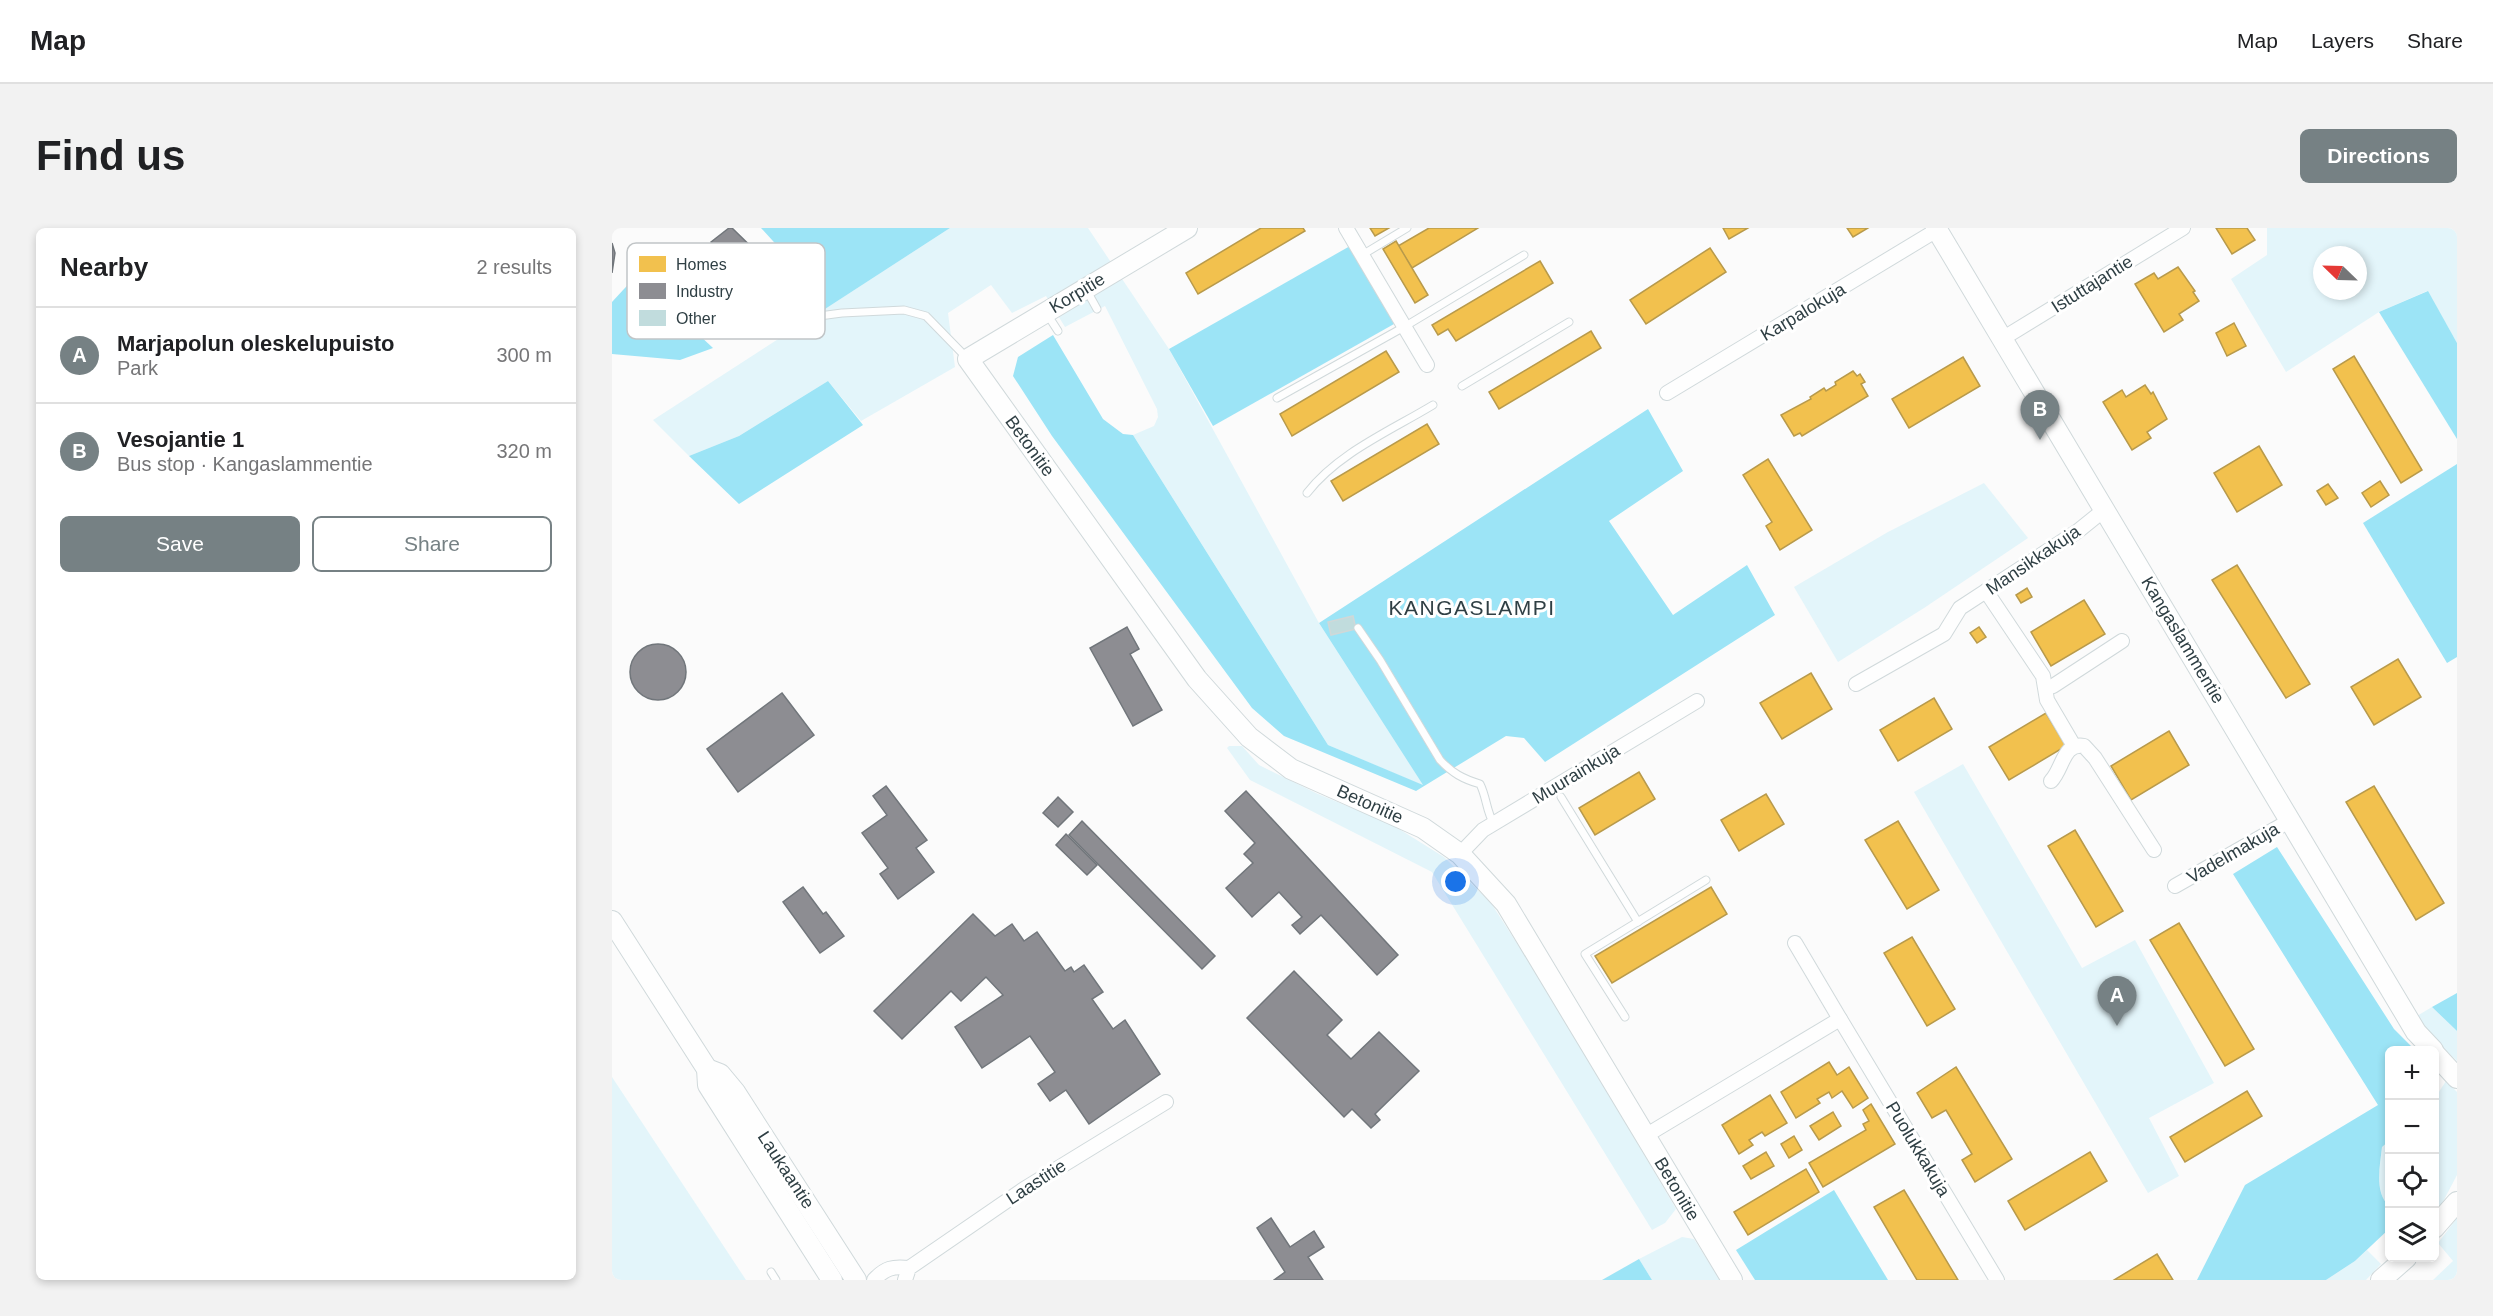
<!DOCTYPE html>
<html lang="en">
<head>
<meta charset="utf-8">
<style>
	body { margin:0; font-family:Helvetica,sans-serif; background:#f2f2f2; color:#202124 }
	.controls { position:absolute; right:18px; bottom:18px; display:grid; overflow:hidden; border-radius:9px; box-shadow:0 3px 9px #0003 }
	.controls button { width:54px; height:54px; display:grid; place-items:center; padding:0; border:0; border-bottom:2px solid #e0e0e0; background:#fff; color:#202124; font:30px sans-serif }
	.compass { position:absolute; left:1701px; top:18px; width:54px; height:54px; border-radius:50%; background:#fff; box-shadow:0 3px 9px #0003; rotate:293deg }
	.you { position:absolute; left:844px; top:654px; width:21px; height:21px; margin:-15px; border:4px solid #fff; border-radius:50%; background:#1a73e8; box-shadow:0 0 0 9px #1a73e833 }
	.badge { display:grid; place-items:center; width:39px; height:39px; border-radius:50%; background:#768184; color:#fff; font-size:20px; font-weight:700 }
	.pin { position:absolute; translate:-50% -50px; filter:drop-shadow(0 2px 3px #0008) }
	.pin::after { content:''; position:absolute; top:32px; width:21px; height:18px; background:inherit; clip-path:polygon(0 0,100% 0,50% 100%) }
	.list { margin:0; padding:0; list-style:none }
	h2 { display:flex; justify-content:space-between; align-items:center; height:78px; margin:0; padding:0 24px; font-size:26px }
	h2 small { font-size:20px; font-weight:400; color:#757577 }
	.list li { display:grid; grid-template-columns:39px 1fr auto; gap:18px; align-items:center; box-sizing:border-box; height:96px; padding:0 24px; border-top:2px solid #e0e0e0 }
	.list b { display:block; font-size:22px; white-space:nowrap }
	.list p { margin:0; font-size:20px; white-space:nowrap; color:#757577 }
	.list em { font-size:20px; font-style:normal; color:#757577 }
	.actions { display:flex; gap:12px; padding:18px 24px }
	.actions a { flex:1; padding:14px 0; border:2px solid #768184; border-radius:9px; text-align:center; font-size:21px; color:#768184 }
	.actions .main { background:#768184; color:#fff }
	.icon { flex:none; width:33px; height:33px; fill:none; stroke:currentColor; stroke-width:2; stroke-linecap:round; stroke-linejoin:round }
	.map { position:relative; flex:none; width:1845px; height:1052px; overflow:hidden; border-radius:9px }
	header { display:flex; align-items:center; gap:36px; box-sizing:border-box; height:84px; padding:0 30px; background:#fff; border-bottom:2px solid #e0e0e0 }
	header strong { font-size:28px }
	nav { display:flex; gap:33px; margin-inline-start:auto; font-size:21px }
	.intro { display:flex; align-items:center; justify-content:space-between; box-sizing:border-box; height:144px; padding:0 36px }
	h1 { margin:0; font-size:42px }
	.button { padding:15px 27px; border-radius:9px; background:#768184; color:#fff; font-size:21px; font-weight:700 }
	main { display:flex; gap:36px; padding:0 36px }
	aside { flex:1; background:#fff; border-radius:9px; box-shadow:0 3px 9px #0003 }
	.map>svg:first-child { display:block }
	.green { fill:#e3f5fa; fill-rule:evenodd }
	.forest { fill:#9ce4f6 }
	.homes { fill:#f2c14e; stroke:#b89a4b; stroke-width:1.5 }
	.industry { fill:#8d8d92; stroke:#71767b; stroke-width:1.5 }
	.building { fill:#c1dcdd; stroke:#d0d8d8; stroke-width:1.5 }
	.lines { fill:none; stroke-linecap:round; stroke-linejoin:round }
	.lane-casing { stroke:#d0d9db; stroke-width:9 }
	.street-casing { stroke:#d0d9db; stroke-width:16 }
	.secondary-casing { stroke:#d0d9db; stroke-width:22 }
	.lane { stroke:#fefefe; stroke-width:7 }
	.street { stroke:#fefefe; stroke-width:14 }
	.secondary { stroke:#fefefe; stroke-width:20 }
	.labels { text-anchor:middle; stroke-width:6; stroke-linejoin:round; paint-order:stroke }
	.street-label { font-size:18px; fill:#2f3f44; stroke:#fff }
	.quarter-label { font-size:21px; letter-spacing:1.5px; fill:#2f3f44; stroke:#fff }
	.key { fill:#fff; stroke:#c1c5c7; stroke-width:1.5 }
	.key-label { font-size:16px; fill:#2f3f44 }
</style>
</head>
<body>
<header>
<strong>Map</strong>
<nav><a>Map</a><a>Layers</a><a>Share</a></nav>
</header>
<div class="intro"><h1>Find us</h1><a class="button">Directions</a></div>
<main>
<aside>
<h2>Nearby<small>2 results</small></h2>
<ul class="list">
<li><span class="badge">A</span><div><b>Marjapolun oleskelupuisto</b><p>Park</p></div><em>300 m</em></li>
<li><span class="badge">B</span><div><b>Vesojantie 1</b><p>Bus stop · Kangaslammentie</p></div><em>320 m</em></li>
</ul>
<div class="actions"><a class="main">Save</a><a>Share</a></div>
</aside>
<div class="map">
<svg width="1845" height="1052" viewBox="0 0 1845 1052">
	<rect width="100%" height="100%" fill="#fbfbfb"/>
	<g class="green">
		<polygon points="338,0 476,0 557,121 707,395 812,558 716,517 521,207 542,198 546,189 545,181 493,78 453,99 434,68 400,85 379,57 336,85 343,139 249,193 216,153 127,208 77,228 41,192"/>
		<path d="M1655,0H1845V115L1815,63L1767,84L1674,144L1619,51L1655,27ZM1710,27H1746V63H1710Z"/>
		<polygon points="1372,255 1416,310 1312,380 1226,434 1182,359 1276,304"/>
		<polygon points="617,518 630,518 647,537 706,566 779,596 832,629 879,675 940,770 1064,981 1053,995 1040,1002 820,644 638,552 615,520"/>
		<polygon points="1351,536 1470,740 1523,712 1602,855 1537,890 1567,948 1536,965 1302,564"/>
		<polygon points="1820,779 1845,803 1845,833 1800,791"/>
		<polygon points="0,849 134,1052 0,1052"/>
		<polygon points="1834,853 1845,864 1845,947 1823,989 1823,870"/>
		<path d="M1777,913V978C1762,964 1768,938 1770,919Z"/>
		<polygon points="1845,990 1845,1052 1821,1052 1841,1033 1826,1015"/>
		<polygon points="1070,1009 1082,1011 1108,1052 1040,1052 1027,1031"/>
		<polygon points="1755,1022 1769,1036 1754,1052 1714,1052 1743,1033"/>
	</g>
	<g class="forest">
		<polygon points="149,0 338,0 213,81 203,59"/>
		<polygon points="738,18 782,96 601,198 557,121"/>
		<polygon points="24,48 101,120 68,132 0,126 0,74"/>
		<polygon points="1816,63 1845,115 1845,211 1767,84"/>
		<polygon points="441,107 491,191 511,206 521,207 716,517 811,557 707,395 1036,181 1071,243 997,293 1061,387 1135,337 1163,387 933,534 912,510 894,508 804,563 672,508 640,480 440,208 401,148 406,129"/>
		<polygon points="216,153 251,197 127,276 77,228 127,208"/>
		<polygon points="1845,236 1845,429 1835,435 1751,295"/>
		<path d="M1665,619L1782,801L1803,822H1778L1777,913L1770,919C1768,938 1762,964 1777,978V1001L1743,1033L1714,1052H1585L1633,957L1766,877L1621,646Z"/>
		<polygon points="1845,765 1845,803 1820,779"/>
		<polygon points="1222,962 1276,1052 1143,1052 1124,1022"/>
		<polygon points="1027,1031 1040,1052 990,1052"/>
	</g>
	<g class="homes">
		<polygon points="649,0 691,0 693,3 586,66 574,45"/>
		<polygon points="758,0 777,0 763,8"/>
		<polygon points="817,0 866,0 800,40 786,18"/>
		<polygon points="1111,0 1136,0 1117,11"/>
		<polygon points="1235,0 1256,0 1241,9"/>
		<polygon points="1604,0 1635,0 1643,12 1620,26"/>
		<polygon points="784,13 816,67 803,75 771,21"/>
		<polygon points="1098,20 1114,44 1034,96 1018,72"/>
		<polygon points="928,33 941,55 844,113 836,101 826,107 820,97"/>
		<polygon points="1566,39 1583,63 1581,64 1587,73 1567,86 1571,92 1552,104 1523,56 1542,45 1546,51"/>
		<polygon points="1622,95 1634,118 1615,128 1604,105"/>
		<polygon points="979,103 989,120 887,181 877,164"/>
		<polygon points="774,123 787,144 680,208 668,186"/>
		<polygon points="1742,128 1810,242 1789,255 1721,141"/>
		<polygon points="1351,129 1368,158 1297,200 1280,171"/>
		<polygon points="1241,143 1245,148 1248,146 1253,154 1249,156 1256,168 1190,208 1188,205 1182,208 1169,187 1199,171 1198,169 1212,160 1214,163 1224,157 1223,154"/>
		<polygon points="1533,157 1539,166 1541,164 1555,191 1535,204 1539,210 1520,222 1491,174 1510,162 1514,169"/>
		<polygon points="815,196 827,216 731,273 719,253"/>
		<polygon points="1647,218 1670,257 1625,284 1602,245"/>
		<polygon points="1156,231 1200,302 1168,322 1154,298 1160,294 1131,247"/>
		<polygon points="1768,253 1777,267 1759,279 1750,265"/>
		<polygon points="1716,256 1726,270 1714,277 1705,263"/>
		<polygon points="1625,337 1698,456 1674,470 1600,352"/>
		<polygon points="1415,360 1420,369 1409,375 1404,367"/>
		<polygon points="1472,372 1493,406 1439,438 1419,404"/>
		<polygon points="1367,399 1374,409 1365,415 1358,405"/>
		<polygon points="1786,431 1809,469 1762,497 1739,459"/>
		<polygon points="1199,445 1220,481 1170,511 1148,475"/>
		<polygon points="1322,470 1340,501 1286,533 1268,502"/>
		<polygon points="1434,485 1454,518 1397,552 1377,519"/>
		<polygon points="1557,503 1577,537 1519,572 1499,538"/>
		<polygon points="1027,544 1043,571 983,607 967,580"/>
		<polygon points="1762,558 1832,675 1804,692 1734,574"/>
		<polygon points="1154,566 1172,596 1127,623 1109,592"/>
		<polygon points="1286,593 1327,662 1295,681 1253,612"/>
		<polygon points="1463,602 1511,683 1484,699 1436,618"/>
		<polygon points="1099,659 1115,686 1000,755 983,728"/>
		<polygon points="1567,695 1642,821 1613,838 1538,712"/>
		<polygon points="1300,709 1343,781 1315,798 1272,725"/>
		<polygon points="1217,834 1225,847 1237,839 1256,870 1241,880 1230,863 1220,870 1217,864 1205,871 1208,875 1184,890 1169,864"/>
		<polygon points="1344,839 1400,931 1363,954 1350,932 1360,926 1334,882 1320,890 1305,865"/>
		<polygon points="1635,863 1650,888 1573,934 1558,909"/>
		<polygon points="1158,867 1175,895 1153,908 1150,904 1137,912 1141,917 1127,926 1110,897"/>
		<polygon points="1259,876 1283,916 1211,959 1197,935 1254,902 1251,896 1257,893 1251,882"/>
		<polygon points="1221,884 1229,898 1207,912 1198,898"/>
		<polygon points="1182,908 1190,922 1177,930 1169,916"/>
		<polygon points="1154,924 1162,938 1139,951 1131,938"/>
		<polygon points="1478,924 1495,953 1413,1002 1396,973"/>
		<polygon points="1194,941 1207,964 1136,1007 1122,984"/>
		<polygon points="1292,962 1346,1052 1305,1052 1262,979"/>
		<polygon points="1545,1026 1561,1052 1502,1052"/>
	</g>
	<g class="industry">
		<polygon points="117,0 120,0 157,36 132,62 93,24 101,16 99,14"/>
		<polygon points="0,15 3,25 0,45"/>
		<polygon points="515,399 527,421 518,426 550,482 521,498 478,420"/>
		<circle cx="46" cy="444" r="28"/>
		<polygon points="170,465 202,507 126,564 95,521"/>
		<polygon points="274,558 315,612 304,620 322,644 286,671 268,646 276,640 250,605 275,587 261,568"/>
		<polygon points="634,563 786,727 765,747 709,687 688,706 680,697 690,689 667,664 640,689 614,660 641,635 632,626 643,615 613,583"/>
		<polygon points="446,569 461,584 446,599 431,585"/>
		<polygon points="470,593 603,728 590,741 457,607"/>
		<polygon points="454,606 485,637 475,647 444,617"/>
		<polygon points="191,659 211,686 214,684 232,708 208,725 171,674"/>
		<polygon points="361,686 383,708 400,696 412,713 425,704 453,743 459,739 462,744 472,737 491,764 480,771 501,801 513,792 548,846 477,896 454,862 438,873 426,856 443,844 418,808 370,840 343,799 391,767 374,749 349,773 339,763 290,811 262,783"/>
		<polygon points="682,743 730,792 715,807 739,831 767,804 807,843 763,886 768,892 759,900 740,881 732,889 635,790"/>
		<polygon points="659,990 678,1019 702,1003 712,1019 696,1029 711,1052 662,1052 673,1044 645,1000"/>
	</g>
	<polygon class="building" points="741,388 744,401 719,407 716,394"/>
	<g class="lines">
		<defs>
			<g id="lane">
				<polyline points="750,27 795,0"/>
				<polyline points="475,63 485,81"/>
				<polyline points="435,86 446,103"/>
				<polyline points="130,92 154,95 230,85 292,82 314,88 354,129"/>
				<polyline points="850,158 957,94"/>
				<polyline points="665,170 792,99 912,27"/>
				<path d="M695,265C726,225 778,203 821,177"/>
				<path d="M746,400L768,432L828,532C840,545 851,551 868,556C875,570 874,583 882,596"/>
				<polyline points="949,569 1026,694"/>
				<polyline points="1013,789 973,726 1094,652"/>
				<polyline points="159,1044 164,1052"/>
			</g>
			<g id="street">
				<polyline points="734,0 815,137"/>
				<polyline points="1390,111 1571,0"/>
				<polyline points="1055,165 1325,2"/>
				<polyline points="1374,363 1431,448 1435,472 1462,518"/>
				<polyline points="1244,456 1332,406 1348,380 1466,303 1492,282"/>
				<polyline points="1434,460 1441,458 1510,413"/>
				<path d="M1439,553C1451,541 1451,514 1472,518L1483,530L1542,622"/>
				<polyline points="848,626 871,602 1085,473"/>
				<polyline points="1563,658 1679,592"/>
				<polyline points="1183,715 1228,791"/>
				<polyline points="1033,908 1228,791 1385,1052"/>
				<path d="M262,1052C273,1040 281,1038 297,1040"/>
				<polyline points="293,1052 297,1040 412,961 554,874"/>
			</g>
			<g id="secondary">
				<polyline points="575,0 356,131 585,451 637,509 679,541 811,600 848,626 894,676 1120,1052"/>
				<polyline points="1324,0 1804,804 1821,822"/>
				<polyline points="0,693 95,841 96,857 220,1052"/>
				<polyline points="1822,825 1845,850"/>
				<polyline points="95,841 108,846 123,864 244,1052"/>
				<polyline points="1822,1000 1845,974"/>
				<polyline points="1769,1052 1794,1030"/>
			</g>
		</defs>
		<use href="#lane" class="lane-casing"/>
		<use href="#street" class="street-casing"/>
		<use href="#secondary" class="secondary-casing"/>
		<use href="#lane" class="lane"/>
		<use href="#street" class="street"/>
		<use href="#secondary" class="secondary"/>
	</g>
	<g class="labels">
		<g class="street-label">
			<text transform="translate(1480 56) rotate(-32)" y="6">Istuttajantie</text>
			<text transform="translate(465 65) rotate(-31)" y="6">Korpitie</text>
			<text transform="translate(1191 84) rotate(-31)" y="6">Karpalokuja</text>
			<text transform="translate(418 218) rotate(54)" y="6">Betonitie</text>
			<text transform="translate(1421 332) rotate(-34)" y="6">Mansikkakuja</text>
			<text transform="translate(1571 412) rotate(59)" y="6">Kangaslammentie</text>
			<text transform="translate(964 546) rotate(-31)" y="6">Muurainkuja</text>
			<text transform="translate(758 576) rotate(24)" y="6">Betonitie</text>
			<text transform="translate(1621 625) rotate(-30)" y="6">Vadelmakuja</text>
			<text transform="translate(1306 921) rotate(59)" y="6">Puolukkakuja</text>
			<text transform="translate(174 942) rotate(57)" y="6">Laukaantie</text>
			<text transform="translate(424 954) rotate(-33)" y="6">Laastitie</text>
			<text transform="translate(1065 961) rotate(59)" y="6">Betonitie</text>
		</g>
		<g class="quarter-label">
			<text x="860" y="387">KANGASLAMPI</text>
		</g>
	</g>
	<rect x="15" y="15" width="198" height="96" rx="9" class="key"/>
	<rect x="27" y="28" width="27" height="16" fill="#f2c14e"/>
	<rect x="27" y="55" width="27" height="16" fill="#8d8d92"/>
	<rect x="27" y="82" width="27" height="16" fill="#c1dcdd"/>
	<g class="key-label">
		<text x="64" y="42">Homes</text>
		<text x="64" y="69">Industry</text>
		<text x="64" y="96">Other</text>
	</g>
</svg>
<div class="controls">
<button>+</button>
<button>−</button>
<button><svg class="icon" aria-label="locate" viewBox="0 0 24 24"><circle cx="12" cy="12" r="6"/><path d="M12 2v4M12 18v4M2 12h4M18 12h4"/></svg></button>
<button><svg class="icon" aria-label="layers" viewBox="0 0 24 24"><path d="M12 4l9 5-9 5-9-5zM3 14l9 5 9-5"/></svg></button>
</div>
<svg class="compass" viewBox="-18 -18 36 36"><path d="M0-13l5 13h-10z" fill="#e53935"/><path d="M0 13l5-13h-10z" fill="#757577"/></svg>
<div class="you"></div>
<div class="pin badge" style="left:1505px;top:798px">A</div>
<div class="pin badge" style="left:1428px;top:212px">B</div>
</div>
</main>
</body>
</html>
